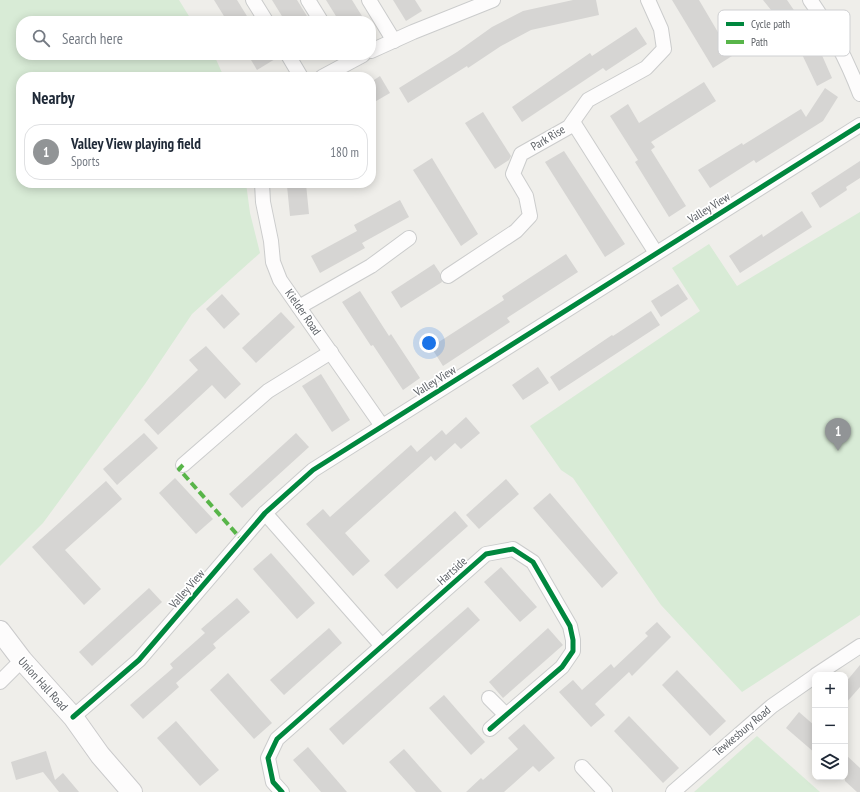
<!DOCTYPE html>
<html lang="en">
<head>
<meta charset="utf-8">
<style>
	body { margin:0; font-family:"PT Sans Narrow",sans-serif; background:#f2f2f3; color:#1f2937 }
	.controls { position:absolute; right:12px; bottom:12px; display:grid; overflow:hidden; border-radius:8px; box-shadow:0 2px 10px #0003 }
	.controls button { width:36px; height:36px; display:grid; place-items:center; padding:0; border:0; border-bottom:1px solid #e0e1e3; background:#fff; color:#1f2937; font:20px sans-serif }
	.you { position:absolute; left:429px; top:343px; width:14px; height:14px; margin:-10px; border:3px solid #fff; border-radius:50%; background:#1a73e8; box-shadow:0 0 0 6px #1a73e833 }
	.badge { display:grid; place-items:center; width:26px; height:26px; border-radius:50%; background:#919496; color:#fff; font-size:13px; font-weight:700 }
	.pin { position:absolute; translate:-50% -33px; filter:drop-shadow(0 1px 2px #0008) }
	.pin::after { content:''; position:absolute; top:21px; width:14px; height:12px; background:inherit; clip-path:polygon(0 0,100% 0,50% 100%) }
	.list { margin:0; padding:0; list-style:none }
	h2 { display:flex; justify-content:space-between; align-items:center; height:52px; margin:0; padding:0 16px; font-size:17px }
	h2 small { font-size:13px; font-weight:400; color:#747a83 }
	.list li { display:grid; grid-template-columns:26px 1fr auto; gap:12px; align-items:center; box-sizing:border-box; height:56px; margin:0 8px 8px; padding:0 8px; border:1px solid #e0e1e3; border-radius:16px }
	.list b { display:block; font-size:15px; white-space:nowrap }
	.list p { margin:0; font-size:13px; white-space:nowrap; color:#747a83 }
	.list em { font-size:13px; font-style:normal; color:#747a83 }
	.icon { flex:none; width:22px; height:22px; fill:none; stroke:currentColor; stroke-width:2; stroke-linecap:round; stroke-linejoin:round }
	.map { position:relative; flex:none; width:860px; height:792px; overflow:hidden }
	.search { position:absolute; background:#fff; box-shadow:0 2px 10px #0003; left:16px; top:16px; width:360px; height:44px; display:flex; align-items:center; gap:10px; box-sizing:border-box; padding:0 14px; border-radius:16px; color:#747a83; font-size:15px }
	.panel { position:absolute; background:#fff; box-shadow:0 2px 10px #0003; left:16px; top:72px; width:360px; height:116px; border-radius:16px }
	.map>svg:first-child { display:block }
	.green { fill:#d8ebd6 }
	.building { fill:#d6d5d3 }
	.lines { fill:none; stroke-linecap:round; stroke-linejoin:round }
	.street-casing { stroke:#cbcccc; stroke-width:16 }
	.secondary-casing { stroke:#cacacb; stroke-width:22 }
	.street { stroke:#fdfcfc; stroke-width:14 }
	.secondary { stroke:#fdfcfc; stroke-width:20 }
	.quiet { stroke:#58b549; stroke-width:4; stroke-dasharray:8 4; stroke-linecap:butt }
	.cycleway-casing { stroke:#fff; stroke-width:8 }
	.cycleway { stroke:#00873e; stroke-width:5 }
	.labels { text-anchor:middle; stroke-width:3.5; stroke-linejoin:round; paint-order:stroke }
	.street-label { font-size:12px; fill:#5f6368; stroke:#fff }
	.key { fill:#fff; stroke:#cfd0d2; stroke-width:1 }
	.key-label { font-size:11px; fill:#5f6368 }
</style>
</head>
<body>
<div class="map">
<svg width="860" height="792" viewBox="0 0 860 792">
	<rect width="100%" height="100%" fill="#efeeea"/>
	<g class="green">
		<polygon points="0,0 179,0 192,21 21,21 21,55 214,55 224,77 21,77 21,183 246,183 250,213 260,253 192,314 145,384 43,523 0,566"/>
		<polygon points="860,212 860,615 742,692 661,605 573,478 561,470 530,426 700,311 672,268 709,244 737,286"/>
		<polygon points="757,736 820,792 694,792"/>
	</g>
	<g class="building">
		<polygon points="214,0 237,0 250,21 227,21"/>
		<polygon points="272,0 297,0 310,21 285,21"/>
		<polygon points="326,0 352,0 365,21 339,21"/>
		<polygon points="393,0 415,0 422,11 406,21"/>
		<polygon points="573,0 596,0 599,15 531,30 501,46 468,68 467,66 408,103 399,88 457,52 492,27 523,11"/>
		<polygon points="672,0 699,0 732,56 713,68"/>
		<polygon points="763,0 787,0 817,44 832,78 817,86 799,48 788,31"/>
		<polygon points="636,27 647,44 606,71 603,68 522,122 512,107 590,53 592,56"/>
		<polygon points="248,55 280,55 280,56 257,70"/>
		<polygon points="380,76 390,93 371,104 371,82"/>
		<polygon points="704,82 716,101 651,142 655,147 651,150 686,206 669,217 635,162 638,160 610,116 628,104 639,123"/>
		<polygon points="825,88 838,97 823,121 756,163 754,160 710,188 698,170 742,143 743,145 801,109 806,117"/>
		<polygon points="483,112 511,156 509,160 495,169 465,123"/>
		<polygon points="564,151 625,244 605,257 545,162"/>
		<polygon points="432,158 478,234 461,246 413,170"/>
		<polygon points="860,161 860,178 846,187 847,190 820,208 811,193"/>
		<polygon points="306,184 309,214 290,216 287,186"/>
		<polygon points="400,200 409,217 362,243 365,248 320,273 311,256 357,231 354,225"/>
		<polygon points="802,211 812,227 740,273 729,256 762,234 763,237"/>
		<polygon points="566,254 578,272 507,318 510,322 443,366 431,347 504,300 502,296"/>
		<polygon points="434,264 440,273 442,282 401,308 391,292"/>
		<polygon points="678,284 688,299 661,317 651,301"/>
		<polygon points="360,291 389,336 391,334 420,378 403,390 373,345 371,346 342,302"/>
		<polygon points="222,294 240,314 224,329 206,309"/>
		<polygon points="651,311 660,325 559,391 550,377 612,335 613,336"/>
		<polygon points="281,312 295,327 256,363 242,348"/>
		<polygon points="206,346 241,384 225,399 212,385 158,435 144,420 198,370 189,360"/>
		<polygon points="538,367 549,383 523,400 512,385"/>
		<polygon points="321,374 350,420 332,432 302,386"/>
		<polygon points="466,417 480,433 461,449 455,443 435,461 431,456 345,533 370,561 353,576 306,524 323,509 330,517 411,445 417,452 442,430 446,435"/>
		<polygon points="144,433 158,448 117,485 103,469"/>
		<polygon points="296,433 309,447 242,508 229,494"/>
		<polygon points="175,478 213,519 196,534 159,493"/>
		<polygon points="506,479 519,494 479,529 466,515"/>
		<polygon points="106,481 122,499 65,550 101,589 84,605 32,547"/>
		<polygon points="550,493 618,573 602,588 533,508"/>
		<polygon points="455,511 468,526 397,589 384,575"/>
		<polygon points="271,553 315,603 297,619 253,569"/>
		<polygon points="501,567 537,607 520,622 484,582"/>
		<polygon points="149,588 162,602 92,666 79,652"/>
		<polygon points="237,598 250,612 213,644 216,648 176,683 179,687 143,719 130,705 173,668 170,664 205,633 201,629"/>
		<polygon points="468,607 480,620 343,745 329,729"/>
		<polygon points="657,622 671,637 632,676 629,672 595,704 605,715 591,727 559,692 573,680 582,690 611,664 614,668 648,636 645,633"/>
		<polygon points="329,628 342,643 284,695 270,680"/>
		<polygon points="548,628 563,645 503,698 489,682"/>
		<polygon points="860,665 860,687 845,704 845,683"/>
		<polygon points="677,670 726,721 710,736 662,685"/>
		<polygon points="228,673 272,723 254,739 210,690"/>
		<polygon points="444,695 485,742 471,755 429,708"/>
		<polygon points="799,712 815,726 815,753 786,728"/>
		<polygon points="629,716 679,768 663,783 614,731"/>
		<polygon points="176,721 219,770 200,786 157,738"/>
		<polygon points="524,724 555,758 539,772 533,766 504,792 466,792 481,778 483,780 518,749 508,738"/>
		<polygon points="308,747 347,792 321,792 293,760"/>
		<polygon points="404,749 442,792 416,792 389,762"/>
		<polygon points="46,751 55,780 63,773 79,792 59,792 43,772 16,780 11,762"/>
		<polygon points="845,754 860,768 860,792 857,792 845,781"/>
	</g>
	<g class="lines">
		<defs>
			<g id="street">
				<polyline points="253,0 266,21"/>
				<polyline points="308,0 321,21"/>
				<polyline points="369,0 394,41"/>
				<path d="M810,0C831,29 847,60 860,94"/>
				<polyline points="371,51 413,32 493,0"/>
				<polyline points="288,55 301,77"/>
				<polyline points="322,77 363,55"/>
				<polyline points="573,122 656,253"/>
				<polyline points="262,183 263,202 271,241 273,262 280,280 382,426"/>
				<polyline points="448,276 516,231 530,216 526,196 513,174 521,154 569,127 588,100 646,68 664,49 661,29 648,0"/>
				<polyline points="299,307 371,266 409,238"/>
				<polyline points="183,465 268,391 331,352"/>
				<polyline points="265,513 382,646"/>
				<polyline points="816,675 860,646"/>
				<polyline points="0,682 22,660"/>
				<polyline points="489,698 506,715"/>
				<polyline points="73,717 139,660 265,513 313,470 860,125"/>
				<polyline points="582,767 605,792"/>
				<polyline points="282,792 273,782 268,758 277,739 486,554 513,549 533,562 570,626 573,640 573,651 562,667 490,729"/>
				<polyline points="673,792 772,706 815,676"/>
			</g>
			<polyline id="secondary" points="0,631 22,660 73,717 100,755 132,792"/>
		</defs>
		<use href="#street" class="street-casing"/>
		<use href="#secondary" class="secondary-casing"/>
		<use href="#street" class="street"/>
		<use href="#secondary" class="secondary"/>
		<polyline class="quiet" points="183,465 179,469 242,540"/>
		<defs>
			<g id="cycleway">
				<polyline points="73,717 139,660 265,513 313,470 860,125"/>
				<polyline points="282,792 273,782 268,758 277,739 486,554 513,549 533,562 570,626 573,640 573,651 562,667 490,729"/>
			</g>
		</defs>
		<use href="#cycleway" class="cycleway-casing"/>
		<use href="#cycleway" class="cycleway"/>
	</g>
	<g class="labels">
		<g class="street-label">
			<text transform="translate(548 138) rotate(-31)" y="4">Park Rise</text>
			<text transform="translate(709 208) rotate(-32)" y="4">Valley View</text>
			<text transform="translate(303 312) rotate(55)" y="4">Kielder Road</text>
			<text transform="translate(435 381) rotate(-32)" y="4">Valley View</text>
			<text transform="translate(452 571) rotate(-42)" y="4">Hartside</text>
			<text transform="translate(187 589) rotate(-49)" y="4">Valley View</text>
			<text transform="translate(43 684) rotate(48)" y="4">Union Hall Road</text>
			<text transform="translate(742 731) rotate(-40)" y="4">Tewkesbury Road</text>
		</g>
	</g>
	<rect x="718" y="10" width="132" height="46" rx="6" class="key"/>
	<rect x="726" y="22" width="18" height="4" fill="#00873e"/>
	<rect x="726" y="40" width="18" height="4" fill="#58b549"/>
	<g class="key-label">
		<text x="751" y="28">Cycle path</text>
		<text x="751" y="46">Path</text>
	</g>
</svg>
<div class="controls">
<button>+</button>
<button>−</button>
<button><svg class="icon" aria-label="layers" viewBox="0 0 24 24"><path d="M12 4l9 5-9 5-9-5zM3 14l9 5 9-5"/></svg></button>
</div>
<div class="you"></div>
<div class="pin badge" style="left:838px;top:451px">1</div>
<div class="search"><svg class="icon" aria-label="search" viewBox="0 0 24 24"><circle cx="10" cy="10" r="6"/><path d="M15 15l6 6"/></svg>Search here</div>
<section class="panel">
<h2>Nearby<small></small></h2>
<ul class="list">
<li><span class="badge">1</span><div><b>Valley View playing field</b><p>Sports</p></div><em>180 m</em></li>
</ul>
</section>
</div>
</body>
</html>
